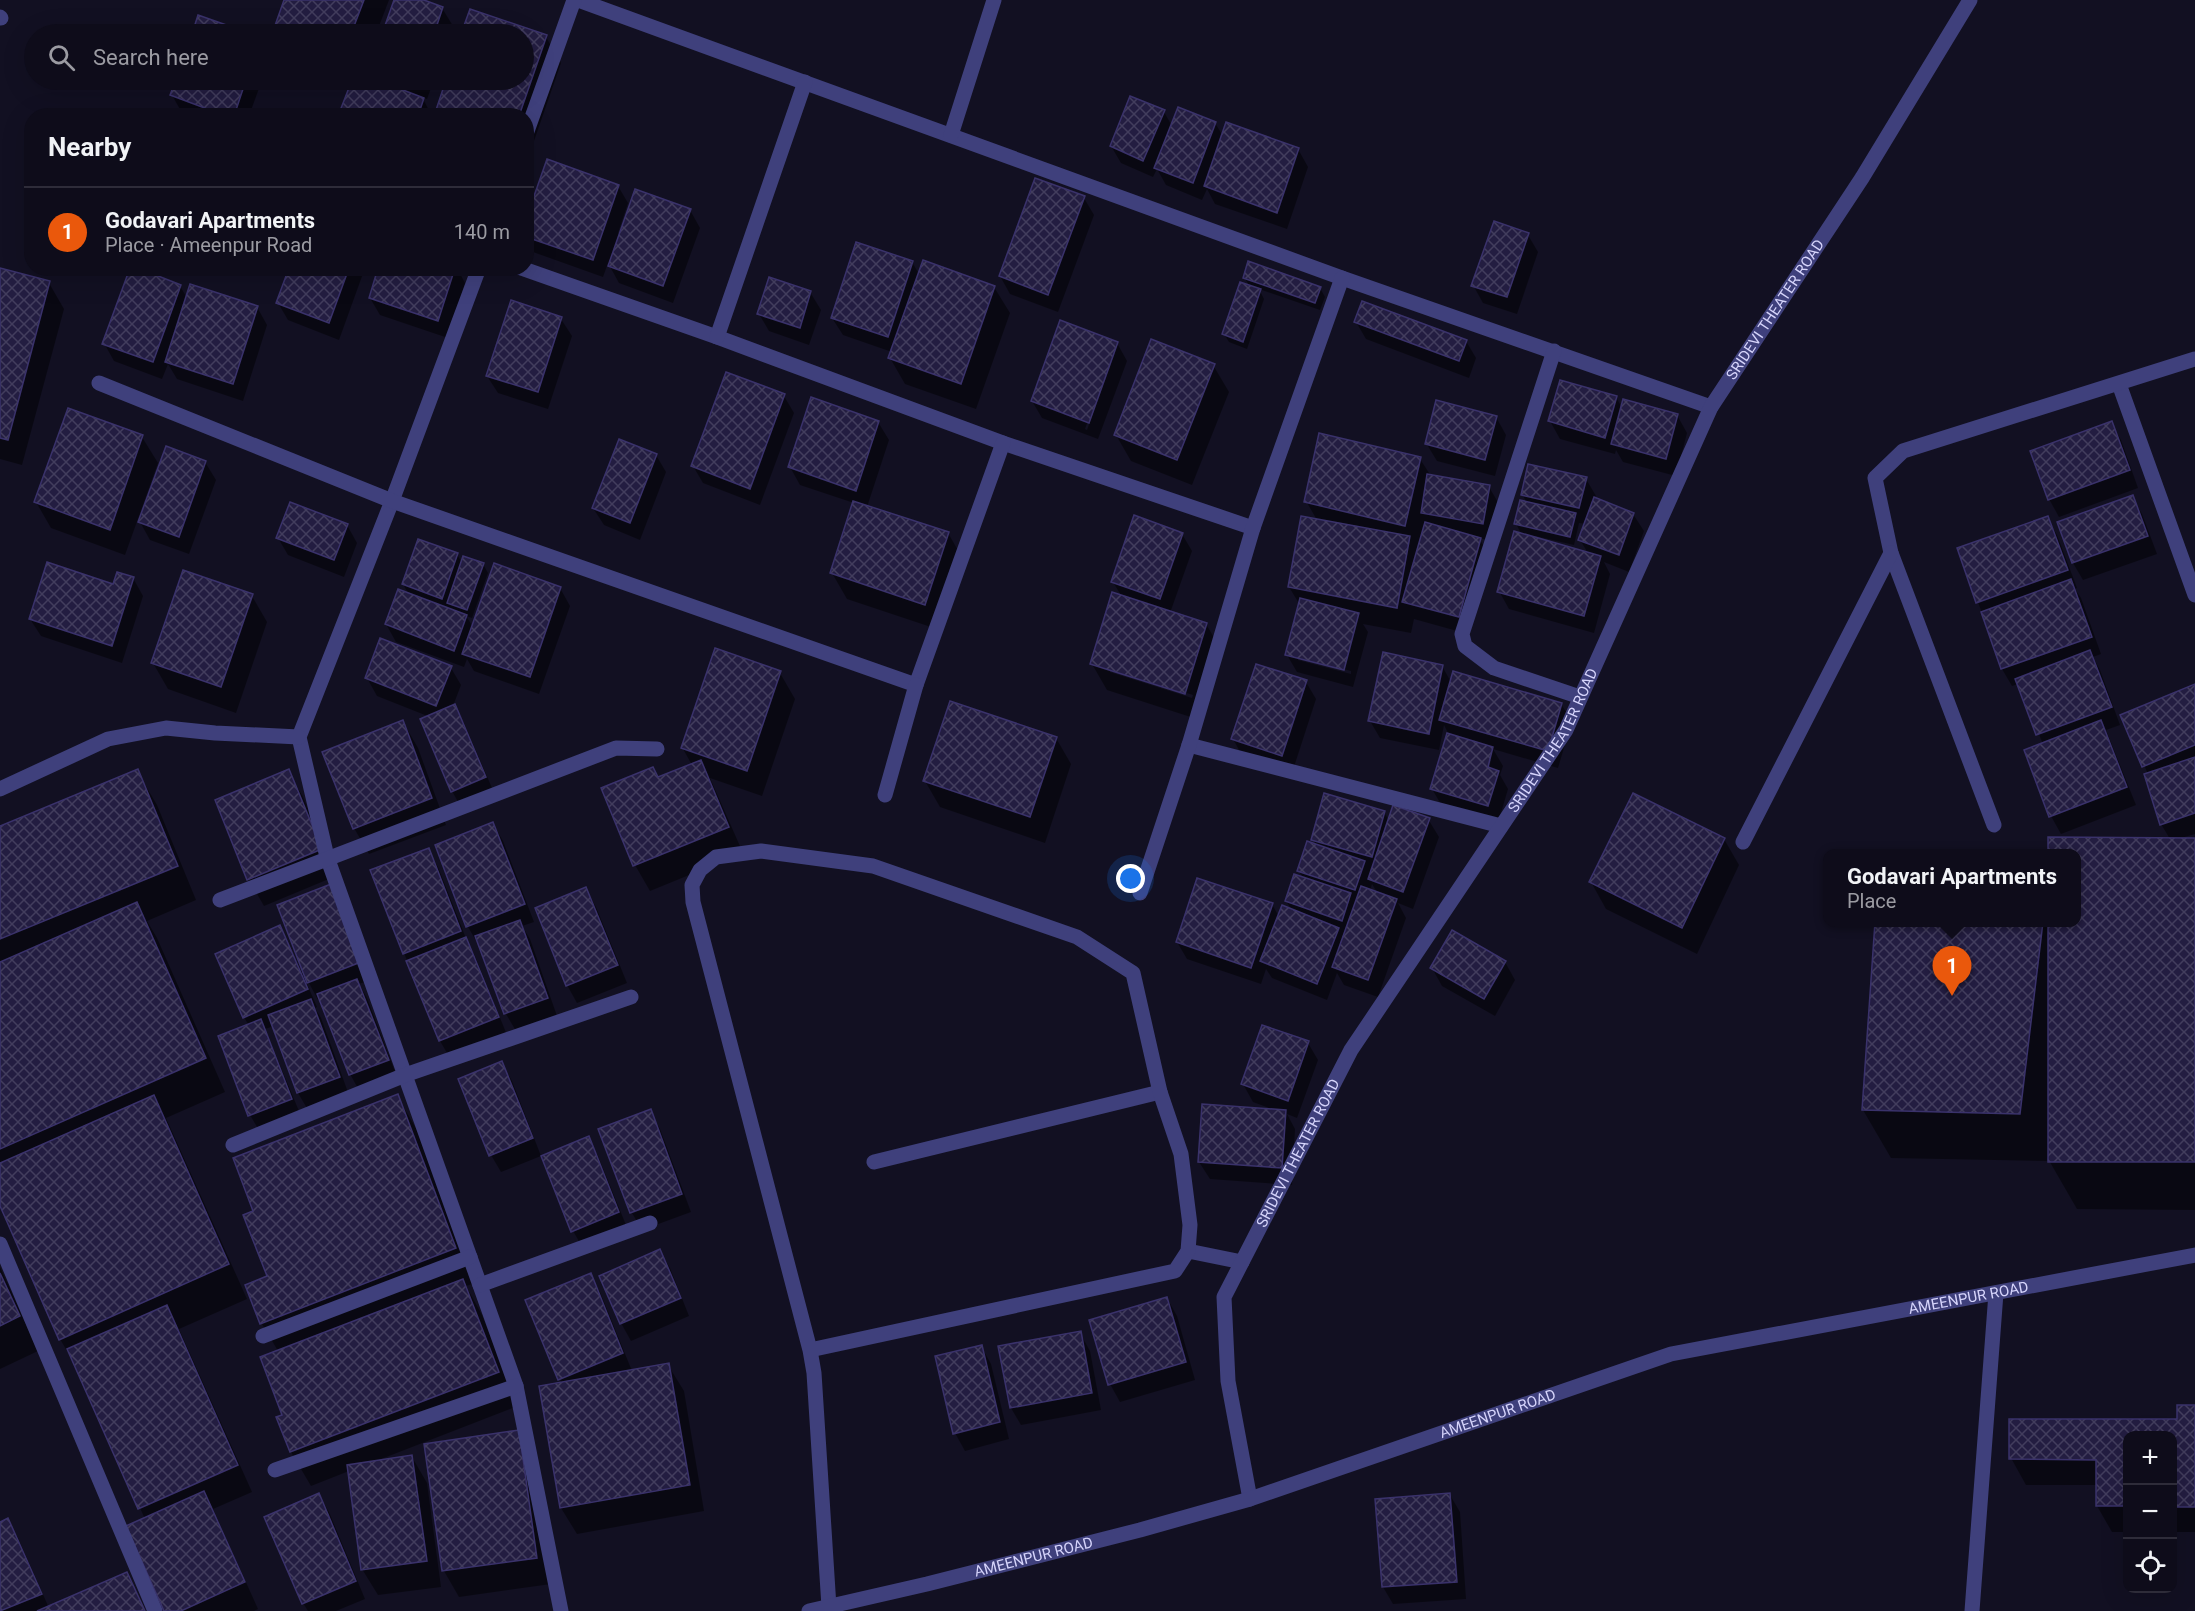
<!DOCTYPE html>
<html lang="en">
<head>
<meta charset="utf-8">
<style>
	body { margin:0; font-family:Roboto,sans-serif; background:#171523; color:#f1f3f6 }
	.controls { position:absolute; right:18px; bottom:18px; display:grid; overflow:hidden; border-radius:12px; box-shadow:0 6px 24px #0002 }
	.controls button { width:54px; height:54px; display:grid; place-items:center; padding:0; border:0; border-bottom:2px solid #2e2c39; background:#0e0c1a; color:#f1f3f6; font:30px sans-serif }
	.you { position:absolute; left:1131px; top:879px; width:21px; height:21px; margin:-15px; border:4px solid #fff; border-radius:50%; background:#1a73e8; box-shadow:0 0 0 9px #1a73e833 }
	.badge { display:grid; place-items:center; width:39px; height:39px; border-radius:50%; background:#ea580c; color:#fff; font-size:20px; font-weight:700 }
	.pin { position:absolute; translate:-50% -50px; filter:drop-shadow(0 2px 3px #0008) }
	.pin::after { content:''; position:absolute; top:32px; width:21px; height:18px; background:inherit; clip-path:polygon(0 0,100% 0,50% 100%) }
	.popup { position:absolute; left:1823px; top:849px; width:258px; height:78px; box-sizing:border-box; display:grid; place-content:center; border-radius:12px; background:#0e0c1a; filter:drop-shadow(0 2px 4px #0005); font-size:20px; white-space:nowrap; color:#9b9ba2 }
	.popup b { font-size:22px; color:#f1f3f6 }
	.popup::after { content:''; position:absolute; left:50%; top:100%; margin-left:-12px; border:12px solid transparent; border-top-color:#0e0c1a }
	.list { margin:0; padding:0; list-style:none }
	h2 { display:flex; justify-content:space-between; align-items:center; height:78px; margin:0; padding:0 24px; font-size:26px }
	h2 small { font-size:20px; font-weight:400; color:#9b9ba2 }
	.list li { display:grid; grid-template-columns:39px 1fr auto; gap:18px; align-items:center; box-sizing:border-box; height:90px; padding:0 24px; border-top:2px solid #2e2c39 }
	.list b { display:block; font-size:22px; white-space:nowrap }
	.list p { margin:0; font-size:20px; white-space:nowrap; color:#9b9ba2 }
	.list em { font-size:20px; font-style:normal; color:#9b9ba2 }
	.icon { flex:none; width:33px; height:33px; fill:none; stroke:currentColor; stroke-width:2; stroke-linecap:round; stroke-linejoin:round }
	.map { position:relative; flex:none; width:2195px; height:1611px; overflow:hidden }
	.search { position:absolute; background:#0e0c1a; box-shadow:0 6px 24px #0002; left:24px; top:24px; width:510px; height:66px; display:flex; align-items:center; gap:15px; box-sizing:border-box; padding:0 21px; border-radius:33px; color:#9b9ba2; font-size:22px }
	.panel { position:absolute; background:#0e0c1a; box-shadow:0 6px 24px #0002; left:24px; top:108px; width:510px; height:168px; border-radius:24px }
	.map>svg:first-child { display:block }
	.shadow { fill:#0007; fill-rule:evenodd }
	.building { fill:url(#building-cross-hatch); stroke:#3a326b; stroke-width:1.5 }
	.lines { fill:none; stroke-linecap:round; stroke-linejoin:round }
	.minor { stroke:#3f407c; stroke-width:15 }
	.labels { text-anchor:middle; stroke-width:4.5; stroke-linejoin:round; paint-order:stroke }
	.street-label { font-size:15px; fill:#d6d4fb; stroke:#121022 }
</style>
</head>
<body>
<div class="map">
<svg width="2195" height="1611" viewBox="0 0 2195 1611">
	<defs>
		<pattern id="building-cross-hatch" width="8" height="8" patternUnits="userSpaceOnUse" patternTransform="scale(1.5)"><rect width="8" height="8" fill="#231d41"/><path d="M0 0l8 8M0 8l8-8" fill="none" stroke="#423d5d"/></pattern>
	</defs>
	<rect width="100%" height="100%" fill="#121022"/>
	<g class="shadow">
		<polygon points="286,0 389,0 376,34 273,34"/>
		<polygon points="396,0 419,0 442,8 453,26 449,34 384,34"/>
		<polygon points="471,11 546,37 561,63 526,164 526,116 435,116 448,80 524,80 524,34 463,34"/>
		<polygon points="199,17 247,34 193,34"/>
		<polygon points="177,80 262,80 249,116 190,116 182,113 172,95"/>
		<polygon points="334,80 373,80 383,83 381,80 434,80 427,99 422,97 432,116 340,116 351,86"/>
		<polygon points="1164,112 1172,126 1215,123 1223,136 1298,149 1308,167 1287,229 1215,204 1207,189 1202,200 1166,185 1157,169 1153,177 1121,163 1111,146"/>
		<polygon points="618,186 628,203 618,233 621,234 690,210 700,228 673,303 619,283 608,263 603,277 533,252 526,242 526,223"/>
		<polygon points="1084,198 1094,215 1058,312 1010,294 1000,276"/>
		<polygon points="1528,235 1538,252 1517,314 1483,303 1473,285"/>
		<polygon points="912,262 919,274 994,287 1010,313 976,409 905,384 890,358 892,352 843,335 832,318"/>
		<polygon points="290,268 365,268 339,340 288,320 278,303"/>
		<polygon points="380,268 457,268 465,283 448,338 380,315 370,298"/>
		<polygon points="0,269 49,283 64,309 22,465 0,459"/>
		<polygon points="1244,277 1320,288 1325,297 1320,310 1259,289 1264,299 1247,349 1229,342 1224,334 1250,287"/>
		<polygon points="180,286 187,298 257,307 267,325 243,401 177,379 168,364 162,379 114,361 104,343"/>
		<polygon points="810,292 821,310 809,345 769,331 759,314"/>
		<polygon points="561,319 572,336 548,409 498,393 487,376"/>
		<polygon points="1356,322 1466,341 1476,358 1469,378 1366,339"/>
		<path d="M1117,343L1127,361L1098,439L1042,418L1032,401ZM1112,353H1115L1087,430L1085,429Z"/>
		<polygon points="1213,365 1229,392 1192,485 1131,461 1116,435"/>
		<polygon points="784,396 794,413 760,505 703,483 693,466"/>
		<polygon points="1616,397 1622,408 1677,415 1687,433 1676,476 1623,462 1616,450 1615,454 1560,439 1550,421"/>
		<polygon points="1496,417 1506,435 1495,476 1437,461 1426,443"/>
		<polygon points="878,422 889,440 867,507 948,533 963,559 940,630 847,599 832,573 854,503 800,485 790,467"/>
		<polygon points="2111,423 2121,440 2138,488 2059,517 2049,499"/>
		<polygon points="142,437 158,463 125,555 51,528 36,502"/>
		<polygon points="656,455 666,472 640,540 604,525 593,508"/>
		<path d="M1420,459L1431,476L1489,487L1499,504L1493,541L1479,538L1490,557L1468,634L1414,619L1411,633L1363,624L1368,632L1353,687L1297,672L1287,655L1300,605L1289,587L1317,520L1306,501ZM1298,657L1351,671V674L1298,660Z"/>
		<polygon points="205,462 216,480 189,554 150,540 140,522"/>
		<path d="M1586,479L1596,496L1595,499L1633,514L1644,531L1629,572L1604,562L1610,574L1594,633L1509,609L1499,591L1522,535L1516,524L1527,503L1522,494ZM1579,523L1586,524L1580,540L1588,553L1535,538V536L1574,545Z"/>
		<polygon points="2132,497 2142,514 2157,554 2083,580 2073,563 2059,523"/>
		<polygon points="2047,518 2057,535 2077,588 2075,589 2081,598 2101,654 2093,657 2100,670 2120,725 2106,730 2136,805 2061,834 2051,816 2043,744 2018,684 2012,686 2002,669 1959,549"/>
		<polygon points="347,525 357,543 344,577 288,555 278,538"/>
		<path d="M1182,534L1192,551L1170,613L1206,624L1222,651L1200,720L1107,690L1092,664L1122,597L1113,582ZM1110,669L1193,695L1192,698L1110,672Z"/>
		<polygon points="457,554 462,563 483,564 488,573 472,618 466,616 473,627 560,588 570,606 539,694 474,671 467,659 464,667 396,642 386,624 409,595 403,584"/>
		<polygon points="133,578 143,596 122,663 41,636 30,619"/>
		<polygon points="252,596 267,622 236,713 168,689 153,663"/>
		<path d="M1442,666L1451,682L1561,704L1572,721L1558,768L1493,749L1503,766L1500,775L1508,789L1498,823L1442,806L1432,789L1448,733L1444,725L1439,750L1380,738L1370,721ZM1488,760H1491L1487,775Z"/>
		<polygon points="451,668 461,685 453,706 464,723 495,795 462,809 452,791 430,717 377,696 367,678"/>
		<polygon points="780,673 795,699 762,796 710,778 743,853 650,891 635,865 658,779 692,765 682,747"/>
		<polygon points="1306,682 1316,699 1292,773 1243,757 1233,739"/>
		<polygon points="2195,685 2195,834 2181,838 2195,839 2195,1210 2077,1209 2047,1157 2047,1161 1891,1158 1863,1110 1877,922 2076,922 2170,839 2161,824 2148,774 2122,716"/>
		<polygon points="403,722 418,748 446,825 369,854 354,828"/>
		<polygon points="1056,738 1071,764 1045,843 940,807 925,781"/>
		<polygon points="137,771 157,805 196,900 147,921 157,938 225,1092 166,1118 247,1299 179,1329 252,1492 213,1509 258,1609 254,1611 166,1611 145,1519 77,1368 60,1339 0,1202 0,827"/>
		<polygon points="288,771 303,797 336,876 264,906 249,880 217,801"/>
		<path d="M1384,812L1389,821L1428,819L1439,837L1413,909L1398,903L1406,918L1378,997L1344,985L1337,973L1327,1000L1272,978L1266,969L1261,984L1187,959L1177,942L1272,904L1279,917L1292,910L1286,901L1303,878L1299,871L1317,846L1313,840ZM1372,884L1378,894L1370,891Z"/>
		<polygon points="493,824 503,841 534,922 522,926 530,939 557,1016 516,1031 506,1014 480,943 478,944 468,927 437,846"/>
		<polygon points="1724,839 1739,865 1697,954 1606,909 1591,882"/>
		<polygon points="428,849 438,867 467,941 475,956 507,1035 450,1058 440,1041 404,953"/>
		<polygon points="330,885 370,980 359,984 367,998 397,1077 360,1092 350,1074 321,999 318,1000 309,983 307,984 317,1007 315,1008 321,1018 349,1095 308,1110 298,1093 274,1026 265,1029 301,1116 260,1132 250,1115 249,1026 244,1017 280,927 301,971 304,970"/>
		<polygon points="586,889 596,907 627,983 577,1003 567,985"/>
		<polygon points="1505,962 1515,980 1495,1016 1442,986 1432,968"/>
		<polygon points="1308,1043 1318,1060 1297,1118 1287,1114 1295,1129 1292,1185 1210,1179 1199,1162 1275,1110 1253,1102 1243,1084"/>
		<polygon points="502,1063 512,1081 541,1156 501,1172 491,1155"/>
		<polygon points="397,1096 417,1130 475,1283 466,1286 482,1315 518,1406 376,1461 412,1457 427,1483 441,1587 378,1595 362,1569 349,1471 311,1486 291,1452 278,1418 283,1416 278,1351 262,1324 247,1286 269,1277 254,1212"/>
		<polygon points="650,1111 660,1129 691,1212 642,1230 632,1213 600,1130"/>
		<polygon points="588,1138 598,1156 628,1230 583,1248 573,1231"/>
		<polygon points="660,1251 670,1268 689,1316 631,1341 621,1323"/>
		<polygon points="0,1267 38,1351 0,1369"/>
		<polygon points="590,1275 600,1292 632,1371 668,1365 684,1391 704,1511 577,1534 561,1508 541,1387 562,1384 527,1301"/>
		<polygon points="1167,1298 1177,1316 1195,1380 1120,1402 1110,1384"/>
		<polygon points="1080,1333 1090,1351 1101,1410 1021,1425 1011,1408"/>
		<polygon points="981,1346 991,1364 1009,1439 965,1451 955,1433"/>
		<polygon points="2195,1407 2195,1532 2172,1532 2172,1436 2128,1436 2128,1532 2112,1532 2097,1506 2097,1485 2026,1485 2011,1458 2178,1420"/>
		<polygon points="519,1432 551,1584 459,1597 444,1571 426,1445"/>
		<polygon points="319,1495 329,1512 365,1599 336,1611 308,1611 303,1603"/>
		<polygon points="1450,1495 1460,1512 1466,1599 1393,1604 1383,1587"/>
		<polygon points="8,1520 18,1538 49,1608 126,1574 145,1611 0,1611 0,1524"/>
	</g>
	<g class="building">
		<polygon points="284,0 364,0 351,34 272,34"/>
		<polygon points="394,0 424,0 443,7 434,34 382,34"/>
		<polygon points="470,9 547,35 519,116 434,116 446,80 524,80 524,34 461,34"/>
		<polygon points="198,15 252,34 192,34"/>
		<polygon points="176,80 246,80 234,116 226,116 170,95"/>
		<polygon points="352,80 377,80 424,98 418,116 338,116"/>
		<polygon points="1130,96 1165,110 1143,161 1110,146"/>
		<polygon points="1178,107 1216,122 1193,183 1154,168"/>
		<polygon points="1226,122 1299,148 1277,213 1204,186"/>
		<polygon points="547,159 619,185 593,260 526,237 526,219"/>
		<polygon points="1035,178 1085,196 1048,295 999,276"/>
		<polygon points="635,189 691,209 663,286 608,266"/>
		<polygon points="1494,221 1529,233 1507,297 1471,286"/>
		<polygon points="856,242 913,261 888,337 831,318"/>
		<polygon points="923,260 995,286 961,384 888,358"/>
		<polygon points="1248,261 1321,287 1315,303 1243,278"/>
		<polygon points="0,268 50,281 8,440 0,438"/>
		<polygon points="130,268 138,268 181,285 153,362 102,344"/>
		<polygon points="289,268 349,268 329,323 276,303"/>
		<polygon points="378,268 455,268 438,321 369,298"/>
		<polygon points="769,277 811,291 800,328 757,314"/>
		<polygon points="1240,282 1261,289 1243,342 1222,334"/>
		<polygon points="190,284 258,306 233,384 165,362"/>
		<polygon points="511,300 562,317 538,392 486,376"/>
		<polygon points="1362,301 1467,340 1459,361 1354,322"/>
		<polygon points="1060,320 1118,342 1089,423 1031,401"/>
		<polygon points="1151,339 1215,364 1177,460 1114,435"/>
		<polygon points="726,372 785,394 750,489 691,466"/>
		<polygon points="1560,380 1617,396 1605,438 1548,421"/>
		<polygon points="811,397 879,421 856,491 788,467"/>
		<polygon points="1623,399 1678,414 1666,459 1611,444"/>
		<polygon points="1436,400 1497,416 1485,460 1425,444"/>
		<polygon points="68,408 143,435 110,530 34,502"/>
		<polygon points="2112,421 2130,470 2048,500 2030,451"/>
		<polygon points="1319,433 1421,457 1405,526 1304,502"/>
		<polygon points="619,439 657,454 630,523 592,508"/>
		<polygon points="166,446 206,461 179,537 138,522"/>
		<polygon points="1528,464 1587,477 1579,508 1521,495"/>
		<polygon points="1427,474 1490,485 1483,524 1421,513"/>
		<polygon points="2133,495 2148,536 2072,563 2057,522"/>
		<polygon points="1594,497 1634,513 1619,555 1578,540"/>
		<polygon points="1520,500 1576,513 1570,537 1514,524"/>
		<polygon points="853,501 949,532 925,605 830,573"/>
		<polygon points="290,502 348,524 334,560 276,538"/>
		<polygon points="1134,515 1183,533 1160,599 1111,582"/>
		<polygon points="1301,516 1410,536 1397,608 1288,587"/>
		<polygon points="2048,516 2068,570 1976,603 1957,548"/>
		<polygon points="1425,522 1481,538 1459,617 1402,602"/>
		<polygon points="1514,531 1601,556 1584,616 1497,592"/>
		<polygon points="418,539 458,553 442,599 402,584"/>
		<polygon points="463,556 484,563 467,610 447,603"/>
		<polygon points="47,562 113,584 117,572 134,577 112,646 29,619"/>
		<polygon points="494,563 561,587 530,677 462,654"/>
		<polygon points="183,570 253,594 221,687 151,663"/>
		<polygon points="2071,579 2092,637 2001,669 1981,612"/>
		<polygon points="398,589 467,615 454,651 385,624"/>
		<polygon points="1112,592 1207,623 1185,694 1090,664"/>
		<polygon points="1300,598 1359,613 1344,670 1285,655"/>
		<polygon points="380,638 452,666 436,706 365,678"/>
		<polygon points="715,648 781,671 747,771 681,748"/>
		<polygon points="2090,650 2112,707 2036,735 2015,679"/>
		<polygon points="1383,652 1443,665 1429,734 1368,721"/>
		<polygon points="1256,664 1307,680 1282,756 1231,739"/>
		<polygon points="1453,671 1562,703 1548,751 1439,720"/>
		<polygon points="2195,684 2195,745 2142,767 2120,715"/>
		<polygon points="950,701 1057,737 1030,817 923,781"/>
		<polygon points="455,704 486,777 451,792 420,719"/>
		<polygon points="403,720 432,798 353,829 322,752"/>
		<polygon points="2101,720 2127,787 2049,817 2024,750"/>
		<polygon points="1447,733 1493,747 1488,767 1499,771 1488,806 1430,789"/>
		<polygon points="2195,757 2195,813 2160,825 2144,774"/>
		<polygon points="701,760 729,827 633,866 601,788 653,767 658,777"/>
		<polygon points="138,769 178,866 0,939 0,826"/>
		<polygon points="289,769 322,849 247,880 215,800"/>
		<polygon points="1324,793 1385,811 1372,857 1311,840"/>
		<polygon points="1633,793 1725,838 1682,928 1589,882"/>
		<polygon points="1393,805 1430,818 1403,892 1368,879"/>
		<polygon points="493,822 525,904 466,927 435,845"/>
		<polygon points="2048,837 2195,838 2195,1162 2048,1162 2048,922 2076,922 2076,854 2048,854"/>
		<polygon points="1307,841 1365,861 1355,890 1297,871"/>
		<polygon points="429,848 461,931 403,954 370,870"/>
		<polygon points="1294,874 1351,893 1342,921 1285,901"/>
		<polygon points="1197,878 1273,903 1251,968 1176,942"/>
		<polygon points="331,884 361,962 307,983 277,905"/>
		<polygon points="1361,886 1397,899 1368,980 1332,967"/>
		<polygon points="586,887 618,965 566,986 535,908"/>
		<polygon points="137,902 206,1058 0,1149 0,962"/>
		<polygon points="1282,905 1339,928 1317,984 1260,961"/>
		<polygon points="520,920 548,998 504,1014 475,936"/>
		<polygon points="1875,922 2043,922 2020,1114 1862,1110"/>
		<polygon points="280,925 308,989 243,1018 215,954"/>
		<polygon points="1452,930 1506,961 1484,999 1430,968"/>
		<polygon points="466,937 499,1017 439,1041 406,961"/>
		<polygon points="357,979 389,1060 349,1075 317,994"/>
		<polygon points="311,999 340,1077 297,1093 268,1015"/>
		<polygon points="261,1019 292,1099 248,1116 218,1036"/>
		<polygon points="1262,1025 1309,1041 1288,1101 1241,1084"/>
		<polygon points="502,1061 533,1138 489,1156 458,1079"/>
		<polygon points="398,1094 456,1248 260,1324 245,1285 267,1276 243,1215 253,1211 233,1158"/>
		<polygon points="154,1095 229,1264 59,1340 0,1206 0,1163"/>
		<polygon points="1202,1104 1286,1110 1282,1168 1198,1162"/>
		<polygon points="651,1109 682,1194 630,1213 598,1129"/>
		<polygon points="589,1136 619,1212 571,1232 541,1156"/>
		<polygon points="660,1249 681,1298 620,1324 599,1276"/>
		<polygon points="0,1273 20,1316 0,1326"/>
		<polygon points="591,1273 623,1353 558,1380 525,1300"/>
		<polygon points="463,1279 499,1372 290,1452 276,1417 282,1415 260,1357"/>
		<polygon points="1167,1297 1186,1362 1108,1385 1089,1320"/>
		<polygon points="167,1305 238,1465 138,1509 67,1349"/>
		<polygon points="1081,1331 1092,1393 1010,1408 998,1346"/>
		<polygon points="982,1345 1000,1422 953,1434 935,1356"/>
		<polygon points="669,1363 690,1485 560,1508 539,1386"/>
		<polygon points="2177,1405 2195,1405 2195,1507 2172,1507 2172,1436 2128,1436 2128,1506 2096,1506 2096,1460 2009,1459 2009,1419 2177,1419"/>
		<polygon points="519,1430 537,1558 442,1571 424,1444"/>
		<polygon points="412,1455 427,1561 361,1570 347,1465"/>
		<polygon points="204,1491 245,1582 181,1611 164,1611 126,1526"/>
		<polygon points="319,1493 356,1581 302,1604 264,1517"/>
		<polygon points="1450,1493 1457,1582 1382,1587 1375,1499"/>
		<polygon points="8,1518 42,1594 0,1611 0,1522"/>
		<polygon points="127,1572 145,1611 37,1611"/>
	</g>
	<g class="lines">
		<g class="minor">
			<polyline points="578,0 1342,278 1711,407"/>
			<polyline points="0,17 1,18"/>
			<polyline points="526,134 574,0"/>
			<polyline points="951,135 994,0"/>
			<polyline points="479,268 392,501 299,737 327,857 516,1386 561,1611"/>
			<polyline points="521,268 717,337 1003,443 1253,528"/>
			<polyline points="717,337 805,82"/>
			<polyline points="1554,351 1462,634 1465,646 1494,668 1580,697"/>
			<polyline points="99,383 392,501 916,685 1003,443"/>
			<polyline points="2119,384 2195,595"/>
			<polyline points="1189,745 1501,826"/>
			<polyline points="0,789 108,739 166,728 215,733 299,737"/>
			<polyline points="885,795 916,685"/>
			<polyline points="1994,825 1891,553 1875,478 1903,451 2195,359"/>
			<polyline points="1743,842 1891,553"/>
			<polyline points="1140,893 1189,745 1253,528 1342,278"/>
			<polyline points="220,900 616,748 657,749"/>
			<polyline points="233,1145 405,1075 631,997"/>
			<polyline points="874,1162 1160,1092"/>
			<polyline points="0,1244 155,1611"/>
			<polyline points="1188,1251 1242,1262"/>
			<polyline points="480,1285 650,1223"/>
			<polyline points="263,1336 470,1257"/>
			<polyline points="810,1350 1175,1271 1188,1251 1190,1225 1181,1154 1160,1092 1133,973 1077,937 873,866 761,851 716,857 700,870 692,885 693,902 810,1350 814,1373 829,1607"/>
			<polyline points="275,1470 516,1386"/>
			<path id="s1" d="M1250,1499L1228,1381L1224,1297L1351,1050L1566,730L1711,407L1862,178L1970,0"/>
			<path id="s2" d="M809,1611L927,1584L1140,1530L1250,1499L1671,1354L2195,1255"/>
			<polyline points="1972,1611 1996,1293"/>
		</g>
	</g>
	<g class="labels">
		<g class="street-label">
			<text dy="5" stroke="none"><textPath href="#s1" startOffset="1338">SRIDEVI THEATER ROAD</textPath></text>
			<text dy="5" stroke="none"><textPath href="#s1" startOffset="852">SRIDEVI THEATER ROAD</textPath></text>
			<text dy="5" stroke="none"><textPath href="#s1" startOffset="366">SRIDEVI THEATER ROAD</textPath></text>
			<text dy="5" stroke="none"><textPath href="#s2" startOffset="1203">AMEENPUR ROAD</textPath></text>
			<text dy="5" stroke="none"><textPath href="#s2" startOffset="717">AMEENPUR ROAD</textPath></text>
			<text dy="5" stroke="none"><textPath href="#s2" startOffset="231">AMEENPUR ROAD</textPath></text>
		</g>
	</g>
</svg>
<div class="controls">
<button>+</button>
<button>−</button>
<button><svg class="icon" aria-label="locate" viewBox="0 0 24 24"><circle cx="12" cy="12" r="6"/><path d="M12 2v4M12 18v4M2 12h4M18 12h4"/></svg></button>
</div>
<div class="you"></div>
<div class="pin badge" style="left:1952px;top:996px">1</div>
<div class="popup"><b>Godavari Apartments</b>Place</div>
<div class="search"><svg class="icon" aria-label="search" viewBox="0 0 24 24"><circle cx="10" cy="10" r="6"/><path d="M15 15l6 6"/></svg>Search here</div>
<section class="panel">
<h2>Nearby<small></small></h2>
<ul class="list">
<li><span class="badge">1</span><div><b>Godavari Apartments</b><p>Place · Ameenpur Road</p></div><em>140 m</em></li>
</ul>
</section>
</div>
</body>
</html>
